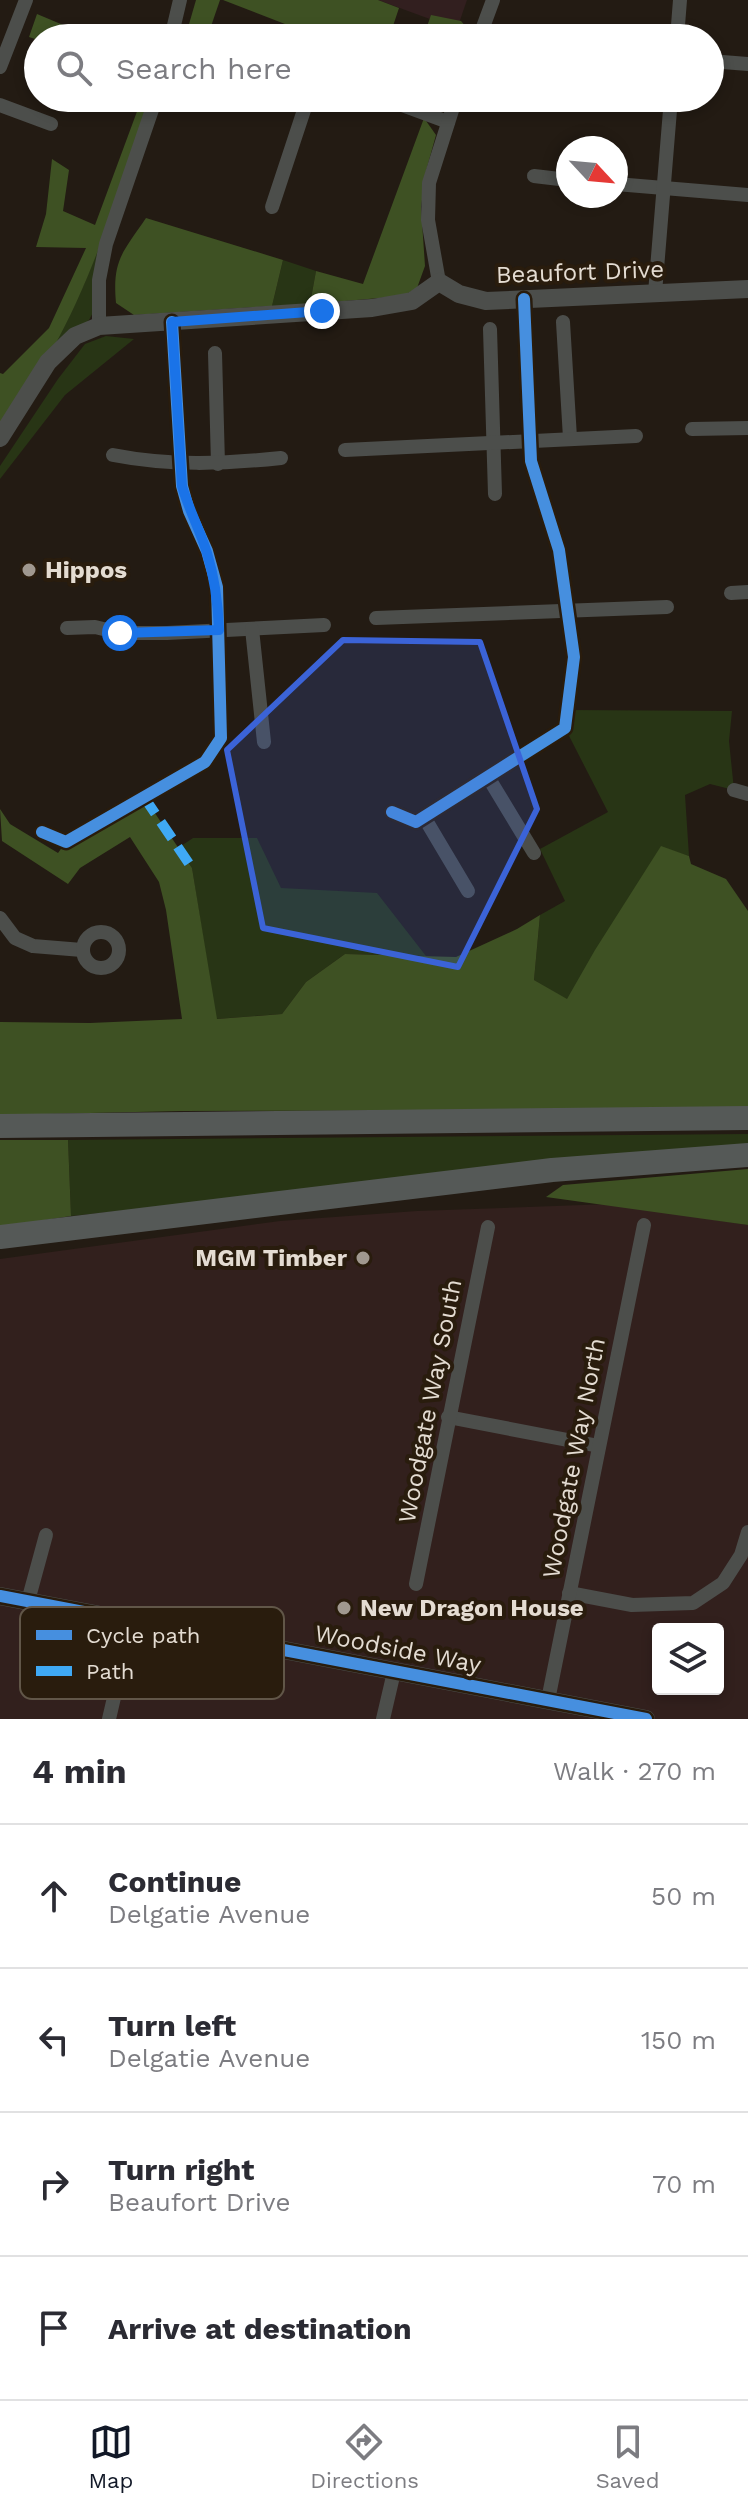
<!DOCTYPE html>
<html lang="en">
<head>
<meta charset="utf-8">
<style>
	body { margin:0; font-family:"Work Sans",sans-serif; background:#f2f2f3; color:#2b2b33 }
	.controls { position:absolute; right:24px; bottom:24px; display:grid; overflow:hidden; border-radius:8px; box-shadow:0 4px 12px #0003 }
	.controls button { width:72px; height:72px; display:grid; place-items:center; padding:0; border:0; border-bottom:2px solid #e1e1e2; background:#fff; color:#2b2b33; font:40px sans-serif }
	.compass { position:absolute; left:556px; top:136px; width:72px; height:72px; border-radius:50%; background:#fff; box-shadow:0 4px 12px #0003; rotate:116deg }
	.stop { position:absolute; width:24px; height:24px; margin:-18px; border:6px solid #1a73e8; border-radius:50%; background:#fff }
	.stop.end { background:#1a73e8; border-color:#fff; box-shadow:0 2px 8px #0008 }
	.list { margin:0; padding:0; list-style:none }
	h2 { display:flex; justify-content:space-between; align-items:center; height:104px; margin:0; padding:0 32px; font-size:34px }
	h2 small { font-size:26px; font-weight:400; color:#7c7c81 }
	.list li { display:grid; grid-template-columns:52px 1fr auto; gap:24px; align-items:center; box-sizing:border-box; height:144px; padding:0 32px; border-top:2px solid #e1e1e2 }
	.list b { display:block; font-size:30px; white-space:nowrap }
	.list p { margin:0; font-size:26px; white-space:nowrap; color:#7c7c81 }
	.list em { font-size:26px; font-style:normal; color:#7c7c81 }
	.icon { flex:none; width:44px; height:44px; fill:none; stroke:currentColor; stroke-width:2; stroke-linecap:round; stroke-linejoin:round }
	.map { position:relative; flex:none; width:748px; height:1719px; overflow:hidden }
	.search { position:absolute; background:#fff; box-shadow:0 4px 12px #0003; left:24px; right:24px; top:24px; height:88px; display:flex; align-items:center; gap:20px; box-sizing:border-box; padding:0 28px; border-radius:44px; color:#7c7c81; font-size:30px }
	.sheet { height:680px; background:#fff }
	nav { display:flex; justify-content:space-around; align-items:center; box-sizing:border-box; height:112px; border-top:2px solid #e1e1e2; background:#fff; font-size:22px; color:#7c7c81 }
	nav a { display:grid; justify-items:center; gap:4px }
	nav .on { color:#111827 }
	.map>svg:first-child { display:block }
	.industrial { fill:#32201d; fill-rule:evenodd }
	.education { fill:#321f1f }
	.green { fill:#283515 }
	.forest { fill:#3e5123 }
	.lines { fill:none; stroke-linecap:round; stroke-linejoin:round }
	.minor { stroke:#4c4e4b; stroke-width:14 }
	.tertiary { stroke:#4c4e4b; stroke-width:18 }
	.trunk { stroke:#555957; stroke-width:24 }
	.quiet { stroke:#3fa9f5; stroke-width:10; stroke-dasharray:20 10; stroke-linecap:butt }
	.cycleway-casing { stroke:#291c0d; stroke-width:17 }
	.cycleway { stroke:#468fdf; stroke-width:12 }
	.route { stroke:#1a73e8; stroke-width:10 }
	.marked { fill:#3b63d7; fill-opacity:0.2; stroke:#3b63d7; stroke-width:6; stroke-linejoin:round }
	.poi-dot { fill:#a0988f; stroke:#291c0d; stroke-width:3 }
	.labels { text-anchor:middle; stroke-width:8; stroke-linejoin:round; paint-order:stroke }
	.street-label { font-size:24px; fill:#e4dcd2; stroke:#291c0d }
	.poi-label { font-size:24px; font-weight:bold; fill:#e4dcd2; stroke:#291c0d; text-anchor:start }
	.key { fill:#291c0d; stroke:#615648; stroke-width:2 }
	.key-label { font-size:22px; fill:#e4dcd2 }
</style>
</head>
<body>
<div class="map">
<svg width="748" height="1719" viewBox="0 0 748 1719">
	<rect width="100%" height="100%" fill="#231b13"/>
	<path class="industrial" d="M610,1204L748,1225V1719H0V1259L280,1221L417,1211ZM658,1629H718V1689H658Z"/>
	<polygon class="education" points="378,0 467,0 457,29"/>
	<g class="green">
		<polygon points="99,245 96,307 89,320 51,351 85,282"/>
		<polygon points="283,260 316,271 310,304 272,306"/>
		<polygon points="106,336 134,339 65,395 0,479 0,466 58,379 85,344"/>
		<polygon points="567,710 732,711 729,741 734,790 710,784 685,795 689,856 661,847 567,1000 534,980 540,915 565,901 540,849 608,812 565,728"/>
		<polygon points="193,838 257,838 281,888 377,893 426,956 345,954 306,982 282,1014 216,1019 192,868 178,848"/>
		<polygon points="748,1134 748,1146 71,1216 68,1140"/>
	</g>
	<g class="forest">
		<polygon points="196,0 220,0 207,38 185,38"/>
		<polygon points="223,0 378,0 399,8 389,38 321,38"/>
		<polygon points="37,14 94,38 38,38 38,40 29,37"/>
		<polygon points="431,15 461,21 471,33 469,38 423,38"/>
		<path d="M142,98H149C122,183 96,272 52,350C37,377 17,401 0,427V373L3,374L49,328L86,248L36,247L46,214L52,159L69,170L63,211L95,225Z"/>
		<polygon points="424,118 436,135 426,171 421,207 425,266 417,288 403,296 310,304 316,271 363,284"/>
		<path d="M146,218L283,260L272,306L134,315L116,303C112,260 123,252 146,218Z"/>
		<polygon points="144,797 192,868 217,1019 282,1014 306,982 345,954 456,957 517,929 540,915 534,980 567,999 595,950 661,846 689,856 691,864 726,879 748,911 748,1110 181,1111 0,1115 0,1022 90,1023 182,1019 166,910 159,882 130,837 80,868 68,884 2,841 0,809 10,824 58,853 66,842"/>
		<polygon points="0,1140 68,1140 71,1216 0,1227"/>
		<polygon points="748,1169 748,1225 546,1197 563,1185"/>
	</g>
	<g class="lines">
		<g class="minor">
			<polyline points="171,38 180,0"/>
			<polyline points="479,38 493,0"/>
			<polyline points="677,38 680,0"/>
			<polyline points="710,61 748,64"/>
			<polyline points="0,67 26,0"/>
			<polyline points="383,98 448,122"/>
			<polyline points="0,105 51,124"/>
			<polyline points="534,176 568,180"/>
			<polyline points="616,184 748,195"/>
			<polyline points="272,207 308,98"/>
			<polyline points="439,282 428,220 429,183 456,98"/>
			<polyline points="655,293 671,98"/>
			<polyline points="563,322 570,438"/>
			<polyline points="99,326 99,280 106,244 156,98"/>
			<polyline points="490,329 495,494"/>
			<polyline points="215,353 218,464"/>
			<polyline points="692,429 748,428"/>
			<polyline points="345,450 636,436"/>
			<path d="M113,455C169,466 224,464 281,458"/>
			<polyline points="731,593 748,592"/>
			<polyline points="376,618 667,607"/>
			<polyline points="67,628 95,627 120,633 167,633 324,625"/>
			<polyline points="252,629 264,742"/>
			<polyline points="488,777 534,853"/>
			<polyline points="734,790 748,794"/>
			<polyline points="392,812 416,822 565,728 574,657 559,550 531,461 524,299"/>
			<polyline points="424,817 468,891"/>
			<polyline points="42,832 66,842 205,762 221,738 217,587 207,551 189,511 182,486 172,322"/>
			<polyline points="0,918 15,938 33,946 82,950"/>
			<circle cx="101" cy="950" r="18"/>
			<polyline points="448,1417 599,1446"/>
			<polyline points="416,1584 488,1227"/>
			<polyline points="569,1593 632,1605 693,1603 723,1583 741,1555 748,1532"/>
			<polyline points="28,1601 46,1535"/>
			<polyline points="548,1700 644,1225"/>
			<polyline points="109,1719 132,1620"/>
			<polyline points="383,1719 394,1672"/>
		</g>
		<g class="tertiary">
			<polyline points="0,438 48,362 75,336 99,326 372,308 412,301 439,282 459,294 486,301 748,289"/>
			<polyline points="0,1596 646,1719"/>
		</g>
		<g class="trunk">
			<polyline points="0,1126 748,1118"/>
			<polyline points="0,1237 552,1170 748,1155"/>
		</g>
		<polyline class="quiet" points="144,797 192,868"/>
		<defs>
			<g id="cycleway">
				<polyline points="392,812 416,822 565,728 574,657 559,550 531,461 524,299"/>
				<polyline points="42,832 66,842 205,762 221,738 217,587 207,551 189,511 182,486 172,322"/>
				<polyline points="0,1596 646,1719"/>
			</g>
		</defs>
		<use href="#cycleway" class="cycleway-casing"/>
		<use href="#cycleway" class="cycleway"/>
	</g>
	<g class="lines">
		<path class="route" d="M120,633L219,630C218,603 215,579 207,553C200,530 189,510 182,486L172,322L322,311"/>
	</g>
	<path class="marked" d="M343,640L480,642L537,809L458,967L263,928L227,750Z"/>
	<g class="poi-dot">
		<circle cx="29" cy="570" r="8"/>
		<circle cx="363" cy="1258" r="8"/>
		<circle cx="344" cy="1608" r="8"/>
	</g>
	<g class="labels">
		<g class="street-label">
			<text transform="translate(580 272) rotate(-2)" y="8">Beaufort Drive</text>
			<text transform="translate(430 1401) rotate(-79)" y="8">Woodgate Way South</text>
			<text transform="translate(574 1458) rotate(-79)" y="8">Woodgate Way North</text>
			<text transform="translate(398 1649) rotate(11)" y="8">Woodside Way</text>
		</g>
		<g class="poi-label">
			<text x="45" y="578">Hippos</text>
			<text x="347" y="1266" text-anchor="end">MGM Timber</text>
			<text x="360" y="1616">New Dragon House</text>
		</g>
	</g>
	<rect x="20" y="1607" width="264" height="92" rx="12" class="key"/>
	<rect x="36" y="1630" width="36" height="10" fill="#468fdf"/>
	<rect x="36" y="1666" width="36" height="10" fill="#3fa9f5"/>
	<g class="key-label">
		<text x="86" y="1643">Cycle path</text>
		<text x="86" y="1679">Path</text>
	</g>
</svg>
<div class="controls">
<button><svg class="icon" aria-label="layers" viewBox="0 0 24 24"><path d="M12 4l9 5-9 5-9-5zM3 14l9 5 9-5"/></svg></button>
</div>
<svg class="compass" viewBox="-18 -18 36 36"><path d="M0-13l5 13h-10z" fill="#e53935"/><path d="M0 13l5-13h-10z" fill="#7c7c81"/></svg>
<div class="stop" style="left:120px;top:633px"></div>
<div class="stop end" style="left:322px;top:311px"></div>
<div class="search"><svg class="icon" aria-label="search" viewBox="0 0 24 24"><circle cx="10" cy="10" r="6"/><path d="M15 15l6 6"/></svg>Search here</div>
</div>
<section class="sheet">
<h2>4 min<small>Walk · 270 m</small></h2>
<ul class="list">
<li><svg class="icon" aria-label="ahead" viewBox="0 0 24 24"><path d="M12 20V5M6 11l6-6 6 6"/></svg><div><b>Continue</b><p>Delgatie Avenue</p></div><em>50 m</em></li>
<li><svg class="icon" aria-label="left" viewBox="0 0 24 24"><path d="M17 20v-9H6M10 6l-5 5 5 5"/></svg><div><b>Turn left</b><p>Delgatie Avenue</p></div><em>150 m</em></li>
<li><svg class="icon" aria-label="right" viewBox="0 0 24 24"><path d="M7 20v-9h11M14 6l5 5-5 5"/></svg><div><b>Turn right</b><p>Beaufort Drive</p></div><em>70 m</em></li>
<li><svg class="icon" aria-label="arrive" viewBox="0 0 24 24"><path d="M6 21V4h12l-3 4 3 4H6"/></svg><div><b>Arrive at destination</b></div></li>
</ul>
</section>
<nav>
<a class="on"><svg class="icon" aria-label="map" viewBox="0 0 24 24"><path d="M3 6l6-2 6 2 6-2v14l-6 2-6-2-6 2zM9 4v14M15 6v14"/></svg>Map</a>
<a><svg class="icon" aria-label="directions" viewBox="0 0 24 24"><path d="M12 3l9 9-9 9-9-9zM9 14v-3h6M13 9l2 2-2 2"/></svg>Directions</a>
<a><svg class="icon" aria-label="saved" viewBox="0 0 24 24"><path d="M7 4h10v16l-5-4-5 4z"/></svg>Saved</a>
</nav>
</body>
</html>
